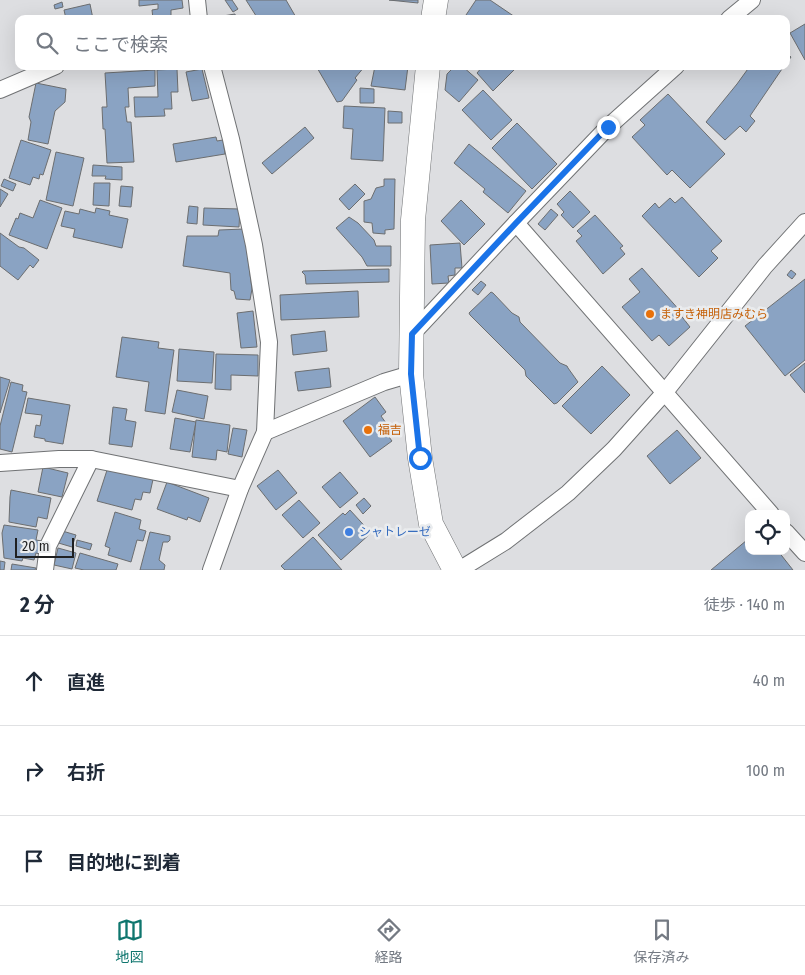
<!DOCTYPE html>
<html lang="ja">
<head>
<meta charset="utf-8">
<style>
	body { margin:0; font-family:"Fira Sans Condensed","Noto Sans JP",sans-serif; background:#f6f6f7; color:#1f2937 }
	.controls { position:absolute; right:15px; bottom:15px; display:grid; overflow:hidden; border-radius:10px; box-shadow:0 5px 20px #0002 }
	.controls button { width:45px; height:45px; display:grid; place-items:center; padding:0; border:0; border-bottom:1px solid #e0e1e3; background:#fff; color:#1f2937; font:25px sans-serif }
	.scale { position:absolute; left:15px; bottom:12px; width:59px; box-sizing:border-box; padding-left:5px; border:2px solid #1f2021; border-top:0; font-size:14px; line-height:18px; white-space:nowrap; color:#1f2021; -webkit-text-stroke:4px #eaecee; paint-order:stroke }
	.stop { position:absolute; width:15px; height:15px; margin:-11px; border:4px solid #1a73e8; border-radius:50%; background:#fff }
	.stop.end { background:#1a73e8; border-color:#fff; box-shadow:0 1px 5px #0008 }
	.list { margin:0; padding:0; list-style:none }
	h2 { display:flex; justify-content:space-between; align-items:center; height:65px; margin:0; padding:0 20px; font-size:21px }
	h2 small { font-size:16px; font-weight:400; color:#747a83 }
	.list li { display:grid; grid-template-columns:32px 1fr auto; gap:15px; align-items:center; box-sizing:border-box; height:90px; padding:0 20px; border-top:1px solid #e0e1e3 }
	.list b { display:block; font-size:19px; white-space:nowrap }
	.list em { font-size:16px; font-style:normal; color:#747a83 }
	.icon { flex:none; width:28px; height:28px; fill:none; stroke:currentColor; stroke-width:2; stroke-linecap:round; stroke-linejoin:round }
	.map { position:relative; flex:none; width:805px; height:570px; overflow:hidden }
	.search { position:absolute; background:#fff; box-shadow:0 5px 20px #0002; left:15px; right:15px; top:15px; height:55px; display:flex; align-items:center; gap:12px; box-sizing:border-box; padding:0 18px; border-radius:10px; color:#747a83; font-size:19px }
	.sheet { height:335px; background:#fff }
	nav { display:flex; justify-content:space-around; align-items:center; box-sizing:border-box; height:70px; border-top:1px solid #e0e1e3; background:#fff; font-size:14px; color:#747a83 }
	nav a { display:grid; justify-items:center; gap:2px }
	nav .on { color:#0f766e }
	.map>svg:first-child { display:block }
	.building { fill:#8aa3c3; stroke:#6c6e70 }
	.lines { fill:none; stroke-linecap:round; stroke-linejoin:round }
	.street-casing { stroke:#707274; stroke-width:18 }
	.secondary-casing { stroke:#707274; stroke-width:25 }
	.street { stroke:#fff; stroke-width:16 }
	.secondary { stroke:#fff; stroke-width:24 }
	.route { stroke:#1a73e8; stroke-width:6 }
	.food-dot { fill:#e8710a; stroke:#eaecee; stroke-width:2 }
	.shop-dot { fill:#3f7fe0; stroke:#eaecee; stroke-width:2 }
	.labels { text-anchor:middle; stroke-width:5; stroke-linejoin:round; paint-order:stroke }
	.food-label { font-size:12px; fill:#c56008; stroke:#eaecee; text-anchor:start }
	.shop-label { font-size:12px; fill:#366cbe; stroke:#eaecee; text-anchor:start }
</style>
</head>
<body>
<div class="map">
<svg width="805" height="570" viewBox="0 0 805 570">
	<rect width="100%" height="100%" fill="#dddee1"/>
	<g class="building">
		<polygon points="139,0 182,0 183,8 171,10 171,16 153,19 152,10 158,9 158,4 139,6"/>
		<polygon points="225,0 232,0 238,9 233,12"/>
		<polygon points="246,0 286,0 297,19 258,19"/>
		<polygon points="389,0 418,0 418,3"/>
		<polygon points="476,0 490,0 518,19 471,19 466,15"/>
		<polygon points="62,2 63,7 55,9 54,5"/>
		<polygon points="90,4 93,19 66,19 64,10"/>
		<polygon points="235,14 236,19 223,19 223,16"/>
		<polygon points="805,24 805,60 790,33"/>
		<polygon points="786,53 791,57 786,64"/>
		<polygon points="316,66 365,66 355,78 357,80 342,101 337,102"/>
		<polygon points="375,66 408,66 405,90 371,86"/>
		<polygon points="455,66 462,66 478,80 459,102 445,90 447,74"/>
		<polygon points="483,66 518,66 493,91 477,73"/>
		<polygon points="750,66 784,66 750,116 755,121 746,132 740,126 725,140 706,122 737,84"/>
		<polygon points="177,69 178,92 171,92 172,109 164,109 165,116 135,117 134,97 158,97 157,70"/>
		<polygon points="202,69 209,98 192,101 186,72"/>
		<polygon points="155,70 155,86 128,88 129,107 125,107 127,122 131,122 134,162 107,163 105,129 103,129 102,107 107,107 105,73"/>
		<polygon points="36,83 66,89 65,102 55,111 48,144 28,140 31,122 29,117"/>
		<polygon points="360,88 374,89 374,103 360,103"/>
		<polygon points="483,90 512,120 491,140 462,110"/>
		<polygon points="668,94 725,154 690,188 672,170 667,175 632,137 645,125 640,120"/>
		<polygon points="344,106 385,108 383,161 351,159 353,129 343,128"/>
		<polygon points="388,111 402,112 402,123 388,123"/>
		<polygon points="517,123 557,164 532,189 492,148"/>
		<polygon points="305,127 314,138 272,174 262,163"/>
		<polygon points="216,137 217,141 223,140 225,154 176,162 173,144"/>
		<polygon points="21,140 51,150 43,175 40,174 39,179 33,177 30,185 9,178"/>
		<polygon points="469,144 526,191 508,213 483,192 485,189 454,163"/>
		<polygon points="56,152 84,158 73,206 46,200"/>
		<polygon points="93,165 122,167 122,180 105,179 106,176 92,176"/>
		<polygon points="4,179 16,184 13,191 1,186"/>
		<polygon points="384,179 395,179 394,229 385,230 385,234 373,233 372,223 364,222 364,201 371,199 376,188 384,186"/>
		<polygon points="94,183 110,183 109,206 93,205"/>
		<polygon points="355,184 365,194 349,210 339,199"/>
		<polygon points="121,186 133,187 131,207 119,206"/>
		<polygon points="0,189 8,194 0,207"/>
		<polygon points="570,191 590,212 573,228 561,215 564,212 557,204"/>
		<polygon points="682,197 722,241 711,251 718,258 699,277 642,216 655,203 659,208 670,198 675,203"/>
		<polygon points="40,200 62,208 47,249 9,235 16,218 18,219 20,213 33,218"/>
		<polygon points="461,200 485,224 464,245 441,221"/>
		<polygon points="189,206 198,207 197,224 187,223"/>
		<polygon points="96,208 110,211 109,215 128,219 122,248 73,237 75,229 61,226 65,211 79,214 80,209 95,213"/>
		<polygon points="204,208 240,209 239,227 203,225"/>
		<polygon points="551,209 558,215 545,230 538,224"/>
		<polygon points="595,215 623,246 620,248 625,254 603,274 576,241 582,236 577,231"/>
		<polygon points="349,217 358,223 374,240 376,246 391,246 391,266 367,266 362,257 336,228"/>
		<polygon points="244,229 252,289 250,300 236,299 234,291 231,290 230,273 183,266 187,236 218,236 219,230"/>
		<polygon points="0,233 19,247 24,248 39,260 33,268 30,265 18,280 0,266"/>
		<polygon points="460,243 462,268 455,268 455,275 448,276 449,283 432,284 430,245"/>
		<polygon points="642,268 681,312 679,313 690,327 669,346 659,335 652,341 622,307 640,292 629,279"/>
		<polygon points="389,269 389,282 306,284 305,275 302,272 303,271"/>
		<polygon points="791,270 796,274 792,279 787,275"/>
		<polygon points="805,279 805,360 785,376 745,326"/>
		<polygon points="481,281 486,285 478,295 472,290"/>
		<polygon points="358,291 359,317 281,320 280,295"/>
		<polygon points="491,292 493,293 512,313 519,317 520,322 560,363 567,366 568,368 578,382 557,403 554,404 526,376 525,370 470,315 469,313"/>
		<polygon points="253,311 257,347 241,348 237,313"/>
		<polygon points="325,331 327,351 293,355 291,335"/>
		<polygon points="122,337 159,342 158,348 174,350 165,414 145,411 149,382 116,377"/>
		<polygon points="179,349 214,352 212,383 177,381"/>
		<polygon points="216,354 258,355 258,376 231,375 231,390 215,389"/>
		<polygon points="805,363 805,393 790,375"/>
		<polygon points="602,366 630,395 591,434 562,406"/>
		<polygon points="329,368 331,387 298,391 295,372"/>
		<polygon points="0,377 10,380 0,413"/>
		<polygon points="11,382 23,385 22,391 27,392 12,452 0,449 0,426"/>
		<polygon points="177,390 208,396 204,419 172,412"/>
		<polygon points="375,397 386,412 381,416 391,430 386,433 392,441 370,457 343,421"/>
		<polygon points="28,398 70,405 63,444 45,441 45,439 34,437 36,425 40,426 42,415 25,413"/>
		<polygon points="113,407 127,409 125,420 136,422 132,447 109,444"/>
		<polygon points="175,418 196,422 190,452 170,449"/>
		<polygon points="196,420 230,425 227,452 217,450 216,460 192,457"/>
		<polygon points="233,428 247,430 242,457 228,454"/>
		<polygon points="677,430 701,458 670,484 647,456"/>
		<polygon points="109,464 154,475 150,493 143,492 141,500 135,499 132,510 97,501"/>
		<polygon points="43,467 68,473 62,497 38,492"/>
		<polygon points="278,470 297,493 276,510 257,486"/>
		<polygon points="340,472 358,493 340,508 322,487"/>
		<polygon points="167,482 209,498 200,522 188,517 187,520 157,509"/>
		<polygon points="11,490 51,498 47,519 38,517 36,527 9,522 10,497"/>
		<polygon points="364,498 371,506 363,514 356,505"/>
		<polygon points="299,500 320,523 303,538 282,515"/>
		<polygon points="350,510 371,533 341,560 318,535 343,513 345,515"/>
		<polygon points="115,512 141,520 139,529 146,531 143,541 137,540 131,562 108,555 110,548 105,546"/>
		<polygon points="4,525 38,530 36,540 42,541 40,554 36,553 34,560 23,558 22,561 4,558 2,533"/>
		<polygon points="59,530 76,535 72,547 55,542"/>
		<polygon points="150,532 170,536 170,540 168,542 163,542 159,560 165,565 164,570 140,570"/>
		<polygon points="313,537 315,539 342,570 285,570 281,566"/>
		<polygon points="77,540 92,544 90,550 76,546"/>
		<polygon points="747,540 749,543 749,551 778,551 793,570 711,570"/>
		<polygon points="58,548 76,553 72,569 54,565"/>
		<polygon points="80,553 118,564 116,570 84,570 75,568"/>
		<polygon points="0,561 5,562 4,570 0,570"/>
		<polygon points="12,564 36,568 35,570 11,570"/>
	</g>
	<g class="lines">
		<defs>
			<g id="street">
				<polyline points="197,0 199,19"/>
				<polyline points="729,19 752,0"/>
				<polyline points="0,90 56,66"/>
				<polyline points="516,223 771,514"/>
				<polyline points="412,334 516,223 608,127 676,66"/>
				<polyline points="265,432 384,382 411,374"/>
				<polyline points="0,463 59,459 91,459 240,489"/>
				<polyline points="786,532 805,553"/>
				<polyline points="45,570 48,546 91,459"/>
				<polyline points="211,570 240,489 265,432 269,342 254,245 231,139 212,66"/>
				<polyline points="459,570 506,541 568,493 614,449 665,392 765,266 805,222"/>
			</g>
			<g id="secondary">
				<polyline points="433,19 436,0"/>
				<polyline points="428,66 413,220 411,374 420,458 431,524 455,570"/>
			</g>
		</defs>
		<use href="#street" class="street-casing"/>
		<use href="#secondary" class="secondary-casing"/>
		<use href="#street" class="street"/>
		<use href="#secondary" class="secondary"/>
	</g>
	<g class="lines">
		<polyline class="route" points="420,458 411,374 412,334 516,223 608,127"/>
	</g>
	<g class="food-dot">
		<circle cx="650" cy="314" r="5"/>
		<circle cx="368" cy="430" r="5"/>
	</g>
	<circle class="shop-dot" cx="349" cy="532" r="5"/>
	<g class="labels">
		<g class="food-label">
			<text x="660" y="318">ますき神明店みむら</text>
			<text x="378" y="434">福吉</text>
		</g>
		<g class="shop-label">
			<text x="359" y="536">シャトレーゼ</text>
		</g>
	</g>
</svg>
<div class="controls">
<button><svg class="icon" aria-label="locate" viewBox="0 0 24 24"><circle cx="12" cy="12" r="6"/><path d="M12 2v4M12 18v4M2 12h4M18 12h4"/></svg></button>
</div>
<div class="scale">20 m</div>
<div class="stop" style="left:420px;top:458px"></div>
<div class="stop end" style="left:608px;top:127px"></div>
<div class="search"><svg class="icon" aria-label="search" viewBox="0 0 24 24"><circle cx="10" cy="10" r="6"/><path d="M15 15l6 6"/></svg>ここで検索</div>
</div>
<section class="sheet">
<h2>2 分<small>徒歩 · 140 m</small></h2>
<ul class="list">
<li><svg class="icon" aria-label="ahead" viewBox="0 0 24 24"><path d="M12 20V5M6 11l6-6 6 6"/></svg><div><b>直進</b></div><em>40 m</em></li>
<li><svg class="icon" aria-label="right" viewBox="0 0 24 24"><path d="M7 20v-9h11M14 6l5 5-5 5"/></svg><div><b>右折</b></div><em>100 m</em></li>
<li><svg class="icon" aria-label="arrive" viewBox="0 0 24 24"><path d="M6 21V4h12l-3 4 3 4H6"/></svg><div><b>目的地に到着</b></div></li>
</ul>
</section>
<nav>
<a class="on"><svg class="icon" aria-label="map" viewBox="0 0 24 24"><path d="M3 6l6-2 6 2 6-2v14l-6 2-6-2-6 2zM9 4v14M15 6v14"/></svg>地図</a>
<a><svg class="icon" aria-label="directions" viewBox="0 0 24 24"><path d="M12 3l9 9-9 9-9-9zM9 14v-3h6M13 9l2 2-2 2"/></svg>経路</a>
<a><svg class="icon" aria-label="saved" viewBox="0 0 24 24"><path d="M7 4h10v16l-5-4-5 4z"/></svg>保存済み</a>
</nav>
</body>
</html>
